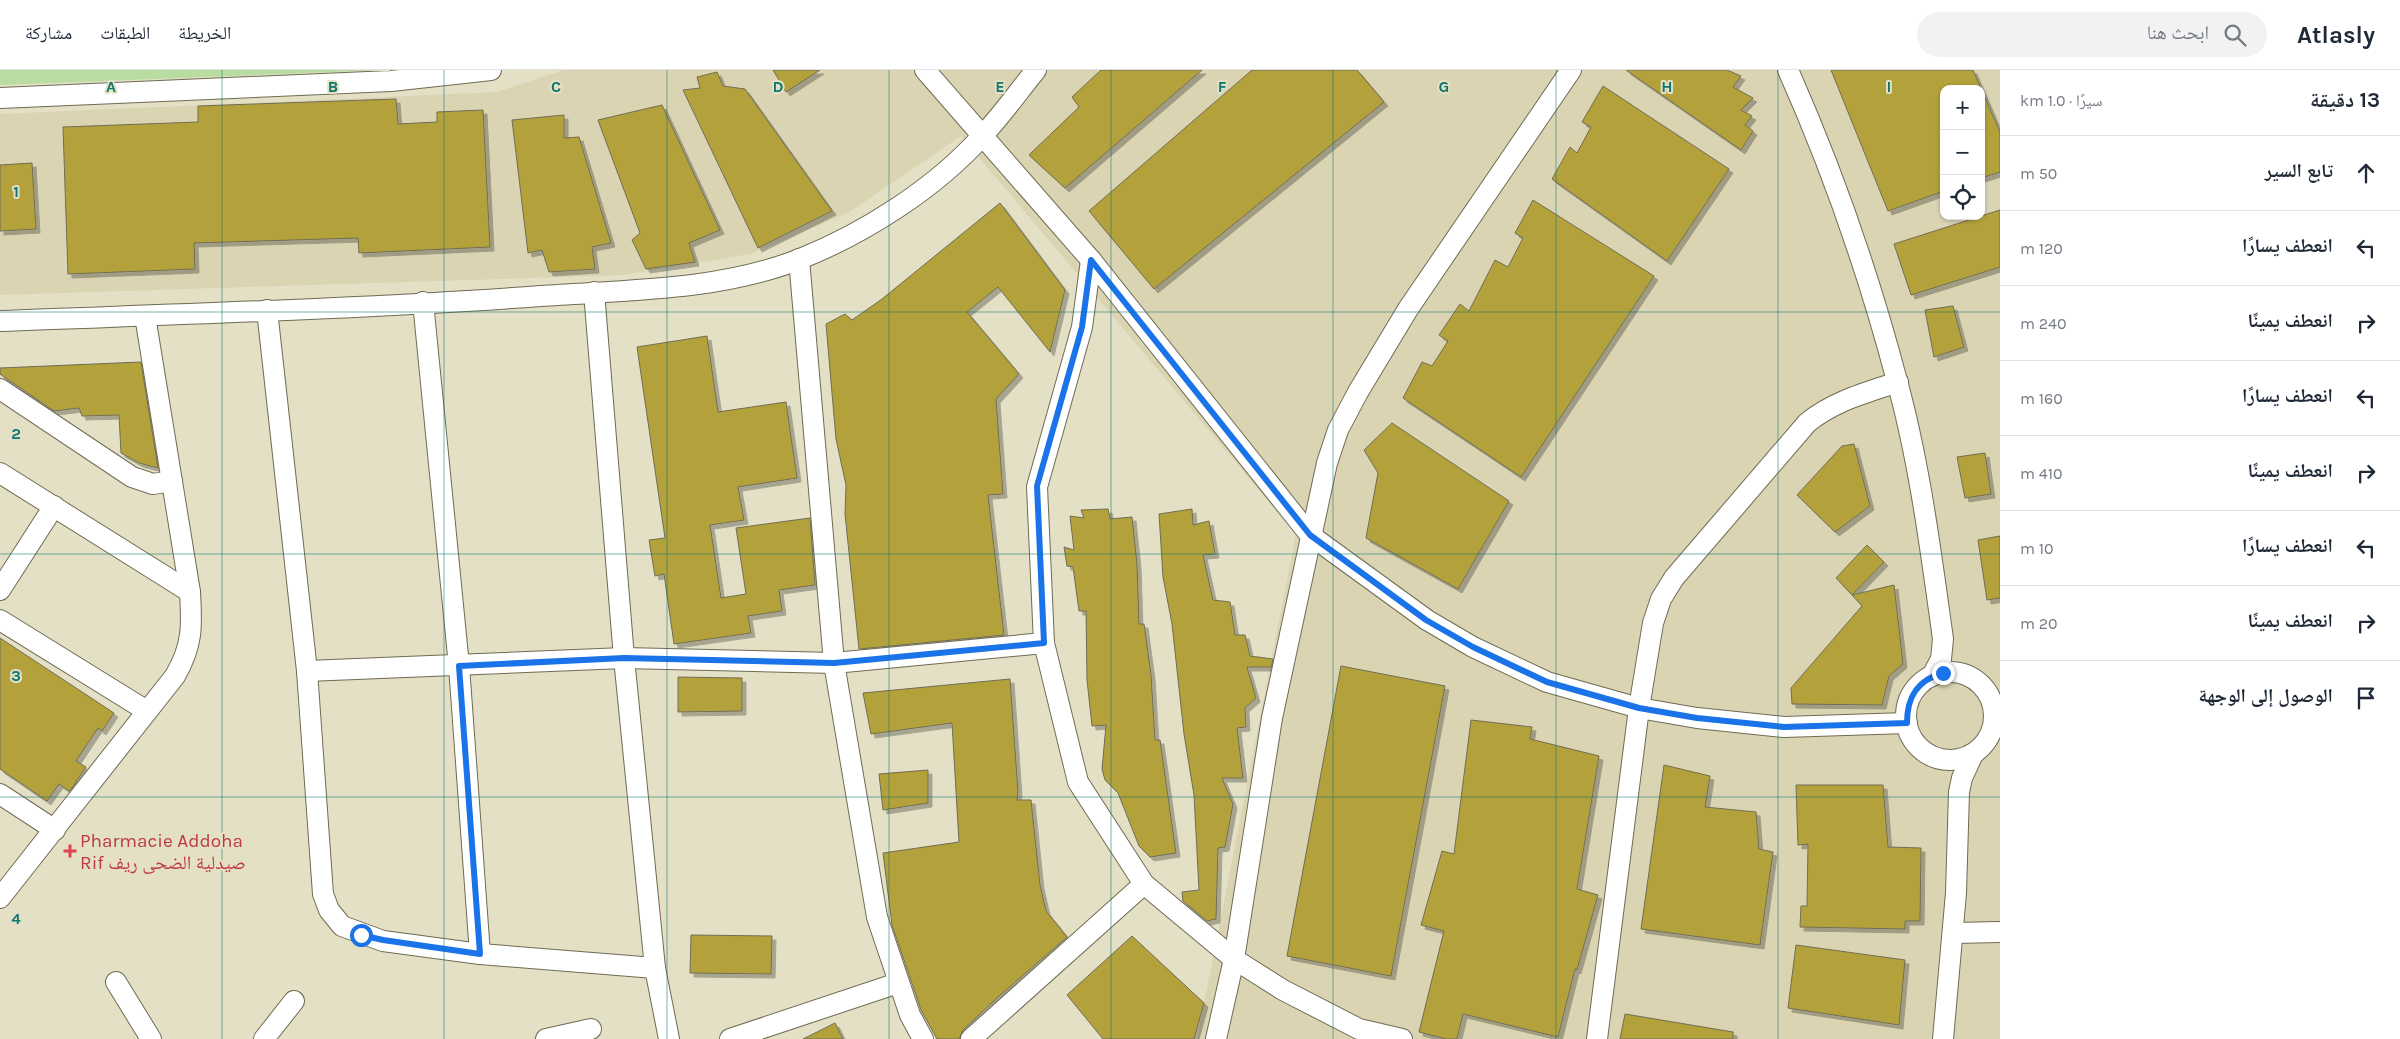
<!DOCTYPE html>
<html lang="ar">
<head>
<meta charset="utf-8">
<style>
	body { margin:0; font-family:Karla,"Noto Naskh Arabic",sans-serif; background:#f2f2f3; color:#1f2937; direction:rtl }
	.controls { position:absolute; right:15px; top:15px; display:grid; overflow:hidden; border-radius:10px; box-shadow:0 1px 4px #0004 }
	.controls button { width:45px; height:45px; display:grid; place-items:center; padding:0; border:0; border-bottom:1px solid #e0e1e3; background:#fff; color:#1f2937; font:25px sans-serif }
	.stop { position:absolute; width:15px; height:15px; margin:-11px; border:4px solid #1a73e8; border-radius:50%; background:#fff }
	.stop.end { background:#1a73e8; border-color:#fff; box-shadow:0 1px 5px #0008 }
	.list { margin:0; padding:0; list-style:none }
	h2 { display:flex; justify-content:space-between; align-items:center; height:65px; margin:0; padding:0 20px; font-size:21px }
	h2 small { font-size:16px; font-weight:400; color:#747a83 }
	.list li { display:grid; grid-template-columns:32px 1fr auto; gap:15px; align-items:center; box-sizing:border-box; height:75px; padding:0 20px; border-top:1px solid #e0e1e3 }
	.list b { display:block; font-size:19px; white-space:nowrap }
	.list em { font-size:16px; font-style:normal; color:#747a83 }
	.icon { flex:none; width:28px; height:28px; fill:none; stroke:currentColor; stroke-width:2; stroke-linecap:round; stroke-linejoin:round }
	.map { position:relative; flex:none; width:2000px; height:969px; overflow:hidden; direction:ltr }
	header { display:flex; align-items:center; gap:30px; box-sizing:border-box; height:70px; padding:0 25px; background:#fff; border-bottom:1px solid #e0e1e3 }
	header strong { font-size:24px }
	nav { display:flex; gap:28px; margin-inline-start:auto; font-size:18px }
	.search { width:350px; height:45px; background:#f2f2f3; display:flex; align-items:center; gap:12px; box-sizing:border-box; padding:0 18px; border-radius:28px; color:#747a83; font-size:19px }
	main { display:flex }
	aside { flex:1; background:#fff }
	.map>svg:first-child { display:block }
	.built { fill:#dad4b3; fill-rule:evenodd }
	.green { fill:#b9dda0 }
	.building { fill:#b3a23b; stroke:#716c54; filter:url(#shadow) }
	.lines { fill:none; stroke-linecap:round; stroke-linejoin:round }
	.minor-casing { stroke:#6f6b53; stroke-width:22 }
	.minor { stroke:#fff; stroke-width:20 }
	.route { stroke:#1a73e8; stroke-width:6 }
	.grid { fill:none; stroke:#0f766e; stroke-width:1; stroke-opacity:0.55 }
	.health-dot { fill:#e0444e; stroke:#e4e0c5; stroke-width:2 }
	.labels { text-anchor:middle; stroke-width:4; stroke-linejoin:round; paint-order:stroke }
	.health-label { font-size:19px; fill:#be3a42; stroke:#e4e0c5; text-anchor:start }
	.grid-label { font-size:16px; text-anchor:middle; font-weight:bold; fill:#0f766e; stroke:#e4e0c5; stroke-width:4; stroke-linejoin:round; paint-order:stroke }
</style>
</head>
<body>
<header>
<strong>Atlasly</strong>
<div class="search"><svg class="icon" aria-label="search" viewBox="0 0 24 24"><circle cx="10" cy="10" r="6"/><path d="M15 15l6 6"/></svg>ابحث هنا</div>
<nav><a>الخريطة</a><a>الطبقات</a><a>مشاركة</a></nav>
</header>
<main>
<aside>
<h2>13 دقيقة<small>سيرًا · 1.0 km</small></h2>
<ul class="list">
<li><svg class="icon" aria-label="ahead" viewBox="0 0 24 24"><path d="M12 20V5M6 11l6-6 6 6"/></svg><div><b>تابع السير</b></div><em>50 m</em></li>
<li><svg class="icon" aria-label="left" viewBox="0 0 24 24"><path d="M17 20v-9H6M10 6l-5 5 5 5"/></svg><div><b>انعطف يسارًا</b></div><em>120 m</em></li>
<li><svg class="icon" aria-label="right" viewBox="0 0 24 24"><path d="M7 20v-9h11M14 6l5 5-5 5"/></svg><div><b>انعطف يمينًا</b></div><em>240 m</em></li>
<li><svg class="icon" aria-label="left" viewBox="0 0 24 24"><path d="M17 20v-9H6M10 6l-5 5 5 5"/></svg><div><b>انعطف يسارًا</b></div><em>160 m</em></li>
<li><svg class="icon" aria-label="right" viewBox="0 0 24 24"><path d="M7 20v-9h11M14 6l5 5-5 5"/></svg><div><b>انعطف يمينًا</b></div><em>410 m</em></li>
<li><svg class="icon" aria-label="left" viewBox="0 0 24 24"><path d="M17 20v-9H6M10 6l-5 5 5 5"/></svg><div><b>انعطف يسارًا</b></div><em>10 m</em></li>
<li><svg class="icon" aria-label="right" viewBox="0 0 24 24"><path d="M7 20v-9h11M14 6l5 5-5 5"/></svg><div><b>انعطف يمينًا</b></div><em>20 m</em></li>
<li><svg class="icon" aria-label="arrive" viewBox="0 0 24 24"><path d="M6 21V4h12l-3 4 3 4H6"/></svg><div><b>الوصول إلى الوجهة</b></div></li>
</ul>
</aside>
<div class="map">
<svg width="2000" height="969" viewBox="0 0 2000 969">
	<defs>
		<filter id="shadow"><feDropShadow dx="4" dy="4" stdDeviation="0" flood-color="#0004"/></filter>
	</defs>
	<rect width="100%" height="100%" fill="#e4e0c5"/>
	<path class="built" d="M564,0H2000V969H1197L1296,464L961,66L848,143L750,184L624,205L0,225V44L497,22ZM1944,19H1981V146H1944Z"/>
	<polygon class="green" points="0,0 382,0 0,15"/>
	<g class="building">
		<polygon points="773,0 820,0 786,22"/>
		<polygon points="1101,0 1202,0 1065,118 1029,85 1079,37 1072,27"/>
		<polygon points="1252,0 1357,0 1384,32 1154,219 1089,141"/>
		<polygon points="1626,0 1727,0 1741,6 1733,17 1753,28 1741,40 1752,46 1745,55 1753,61 1741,80"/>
		<polygon points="1831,0 1973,0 2000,62 2000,102 1981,108 1981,19 1944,19 1944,121 1888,141"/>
		<polygon points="717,2 723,16 745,19 832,141 758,178 683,20 700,18 697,7"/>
		<polygon points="1603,16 1729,99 1667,191 1552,109 1570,77 1577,83 1591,57 1582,52"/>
		<polygon points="396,29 398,54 437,52 437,42 483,40 490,177 359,183 358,168 194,173 195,199 68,204 63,57 198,52 198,36"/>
		<polygon points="662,35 720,160 689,173 695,192 646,199 632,170 640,163 598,50"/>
		<polygon points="564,45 564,68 579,67 611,173 592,177 595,199 549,202 542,180 528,183 512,50"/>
		<polygon points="32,93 36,159 0,161 0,95"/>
		<polygon points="1533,130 1654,206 1521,407 1403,328 1422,292 1432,296 1448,271 1439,265 1460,234 1469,241 1495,190 1508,197 1523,168 1515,163"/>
		<polygon points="1000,133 1065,220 1050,282 998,217 967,242 1019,304 996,329 1003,424 988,425 1004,565 859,579 845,444 846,415 836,369 826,254 845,244 852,250 882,229"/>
		<polygon points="2000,140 2000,197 1911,225 1894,174"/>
		<polygon points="1953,236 1964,277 1934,287 1925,240"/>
		<polygon points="707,266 718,342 786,332 797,408 738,417 744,450 710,455 721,528 746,524 736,458 810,448 815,515 779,520 782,541 748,546 751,563 674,574 664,504 655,506 649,470 665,468 637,277"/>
		<polygon points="141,292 158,398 139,393 121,383 119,345 82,346 79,338 54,341 0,304 0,298"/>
		<polygon points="1392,353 1509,431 1458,519 1366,468 1378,403 1364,380"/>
		<polygon points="1854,374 1870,436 1835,462 1797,425 1842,376"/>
		<polygon points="1985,383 1991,424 1965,428 1957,387"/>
		<polygon points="1108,439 1110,449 1132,447 1137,494 1139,554 1144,554 1151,605 1155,670 1160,670 1176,783 1150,787 1139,776 1118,723 1105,710 1102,699 1106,655 1092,656 1087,610 1086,541 1079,541 1073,497 1067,496 1064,477 1074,480 1070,446 1084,448 1081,440"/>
		<polygon points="1192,439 1193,455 1209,451 1215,484 1203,485 1213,530 1230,532 1235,565 1245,565 1250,586 1273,589 1271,597 1247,597 1256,628 1245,638 1246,657 1237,658 1243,708 1222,708 1233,734 1225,777 1218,778 1216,849 1207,851 1183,831 1182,822 1199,820 1194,725 1184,664 1172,554 1163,507 1159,444"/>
		<polygon points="2000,466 2000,528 1987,530 1978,470"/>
		<polygon points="1867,475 1884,492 1852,525 1836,508"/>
		<polygon points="1894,515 1903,594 1889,606 1882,635 1792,634 1791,618 1862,536 1852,525"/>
		<polygon points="0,568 114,643 102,661 98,658 76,691 86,697 72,718 69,721 59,714 47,731 0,699"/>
		<polygon points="1341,596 1445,616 1391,906 1287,886"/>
		<polygon points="678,607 742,608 742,641 678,642"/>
		<polygon points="1010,609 1018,722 1017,730 1031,730 1040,815 1046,841 1067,867 997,928 963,960 959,969 937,969 921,940 892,855 883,783 959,772 952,653 871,664 863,623"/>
		<polygon points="1471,650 1532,657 1530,669 1599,686 1577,819 1598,825 1577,900 1575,899 1558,967 1463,944 1457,969 1446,969 1419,962 1444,861 1421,855 1442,781 1454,784"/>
		<polygon points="1664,695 1710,706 1705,737 1756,742 1759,779 1773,782 1760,875 1641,859"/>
		<polygon points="928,700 928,733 883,740 879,704"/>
		<polygon points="1796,715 1883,715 1888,777 1921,778 1920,851 1905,851 1905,859 1800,857 1801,836 1807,836 1808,774 1798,775"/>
		<polygon points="691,865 772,866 771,904 690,903"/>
		<polygon points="1132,866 1204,933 1194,969 1103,969 1067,925"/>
		<polygon points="1796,875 1905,890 1899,955 1788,938"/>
		<polygon points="1625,944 1733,962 1733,969 1620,969"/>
		<polygon points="835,953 843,969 803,969"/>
	</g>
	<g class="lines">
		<defs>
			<g id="minor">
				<polyline points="925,0 1091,190 1310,465 1427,550 1473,577 1547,612 1639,638 1697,648 1784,657 1907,653"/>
				<path d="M1788,0C1833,101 1869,205 1897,311C1920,395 1931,483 1943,569L1941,589L1932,606"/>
				<polyline points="0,28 391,11 491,0"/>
				<polyline points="799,189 834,593 877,847 910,945 923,969"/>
				<polyline points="1091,190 1082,257 1037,417 1044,573 1078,712 1144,814 1234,889 1283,920 1359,959 1402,969"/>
				<polyline points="594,222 624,588 655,898 669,969"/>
				<polyline points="423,232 459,596 480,884"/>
				<polyline points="267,240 307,601 323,824 329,840 342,856 383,871 480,884 655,898"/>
				<path d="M0,251C180,244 361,239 541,226C626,220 719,221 800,189C865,163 936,118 983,65C1002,45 1018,22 1036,0"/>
				<polyline points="0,319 132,407 153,414 172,411"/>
				<polyline points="0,403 190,522"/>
				<polyline points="0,520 54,436"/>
				<polyline points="0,550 147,641"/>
				<polyline points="307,601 624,588 834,593 1044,573"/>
				<circle cx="1950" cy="646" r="44"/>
				<polyline points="0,724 55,760"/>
				<path d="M0,828L175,606C193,575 192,556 190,522L145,246"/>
				<polyline points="1953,863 2000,862"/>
				<polyline points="116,912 151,969"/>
				<polyline points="264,969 294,931"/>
				<polyline points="546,969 591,959"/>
				<polyline points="730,969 898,913"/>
				<polyline points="971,969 1144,814"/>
				<polyline points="1216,969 1234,889 1272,648 1327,393 1338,360 1358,322 1408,239 1571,0"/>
				<path d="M1597,969L1639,638L1653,553L1661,529L1674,508L1807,353C1834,331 1865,323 1898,312"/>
				<polyline points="1943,969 1956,823 1959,722 1962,708 1973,684"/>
			</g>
		</defs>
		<use href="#minor" class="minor-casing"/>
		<use href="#minor" class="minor"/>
	</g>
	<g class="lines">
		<path class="route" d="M361,865L383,870L480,884L459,596L624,588L834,593L1044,573L1037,416L1082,257L1091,190L1310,465L1426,550L1473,577L1547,612L1639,638L1697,648L1784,657L1907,653C1907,627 1917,610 1943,603"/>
	</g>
	<path class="grid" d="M222,0V969M444,0V969M667,0V969M889,0V969M1111,0V969M1333,0V969M1556,0V969M1778,0V969M0,242H2000M0,484H2000M0,727H2000"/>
	<path class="health-dot" d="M67.5 773.5h5v5h5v5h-5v5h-5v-5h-5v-5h5z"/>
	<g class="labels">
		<g class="health-label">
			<text x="80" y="777">Pharmacie Addoha<tspan x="80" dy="22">Rif صيدلية الضحى ريف</tspan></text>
		</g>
	</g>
	<g class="grid-label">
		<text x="111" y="22">A</text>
		<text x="333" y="22">B</text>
		<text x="556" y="22">C</text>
		<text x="778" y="22">D</text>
		<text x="1000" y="22">E</text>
		<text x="1222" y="22">F</text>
		<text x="1444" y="22">G</text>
		<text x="1667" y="22">H</text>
		<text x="1889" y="22">I</text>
		<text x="16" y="127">1</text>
		<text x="16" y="369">2</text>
		<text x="16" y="611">3</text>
		<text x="16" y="854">4</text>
	</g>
</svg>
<div class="controls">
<button>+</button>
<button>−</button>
<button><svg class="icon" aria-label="locate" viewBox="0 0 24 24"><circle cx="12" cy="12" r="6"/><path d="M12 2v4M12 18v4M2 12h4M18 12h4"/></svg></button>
</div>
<div class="stop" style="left:361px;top:865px"></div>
<div class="stop end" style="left:1943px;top:603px"></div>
</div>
</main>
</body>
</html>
